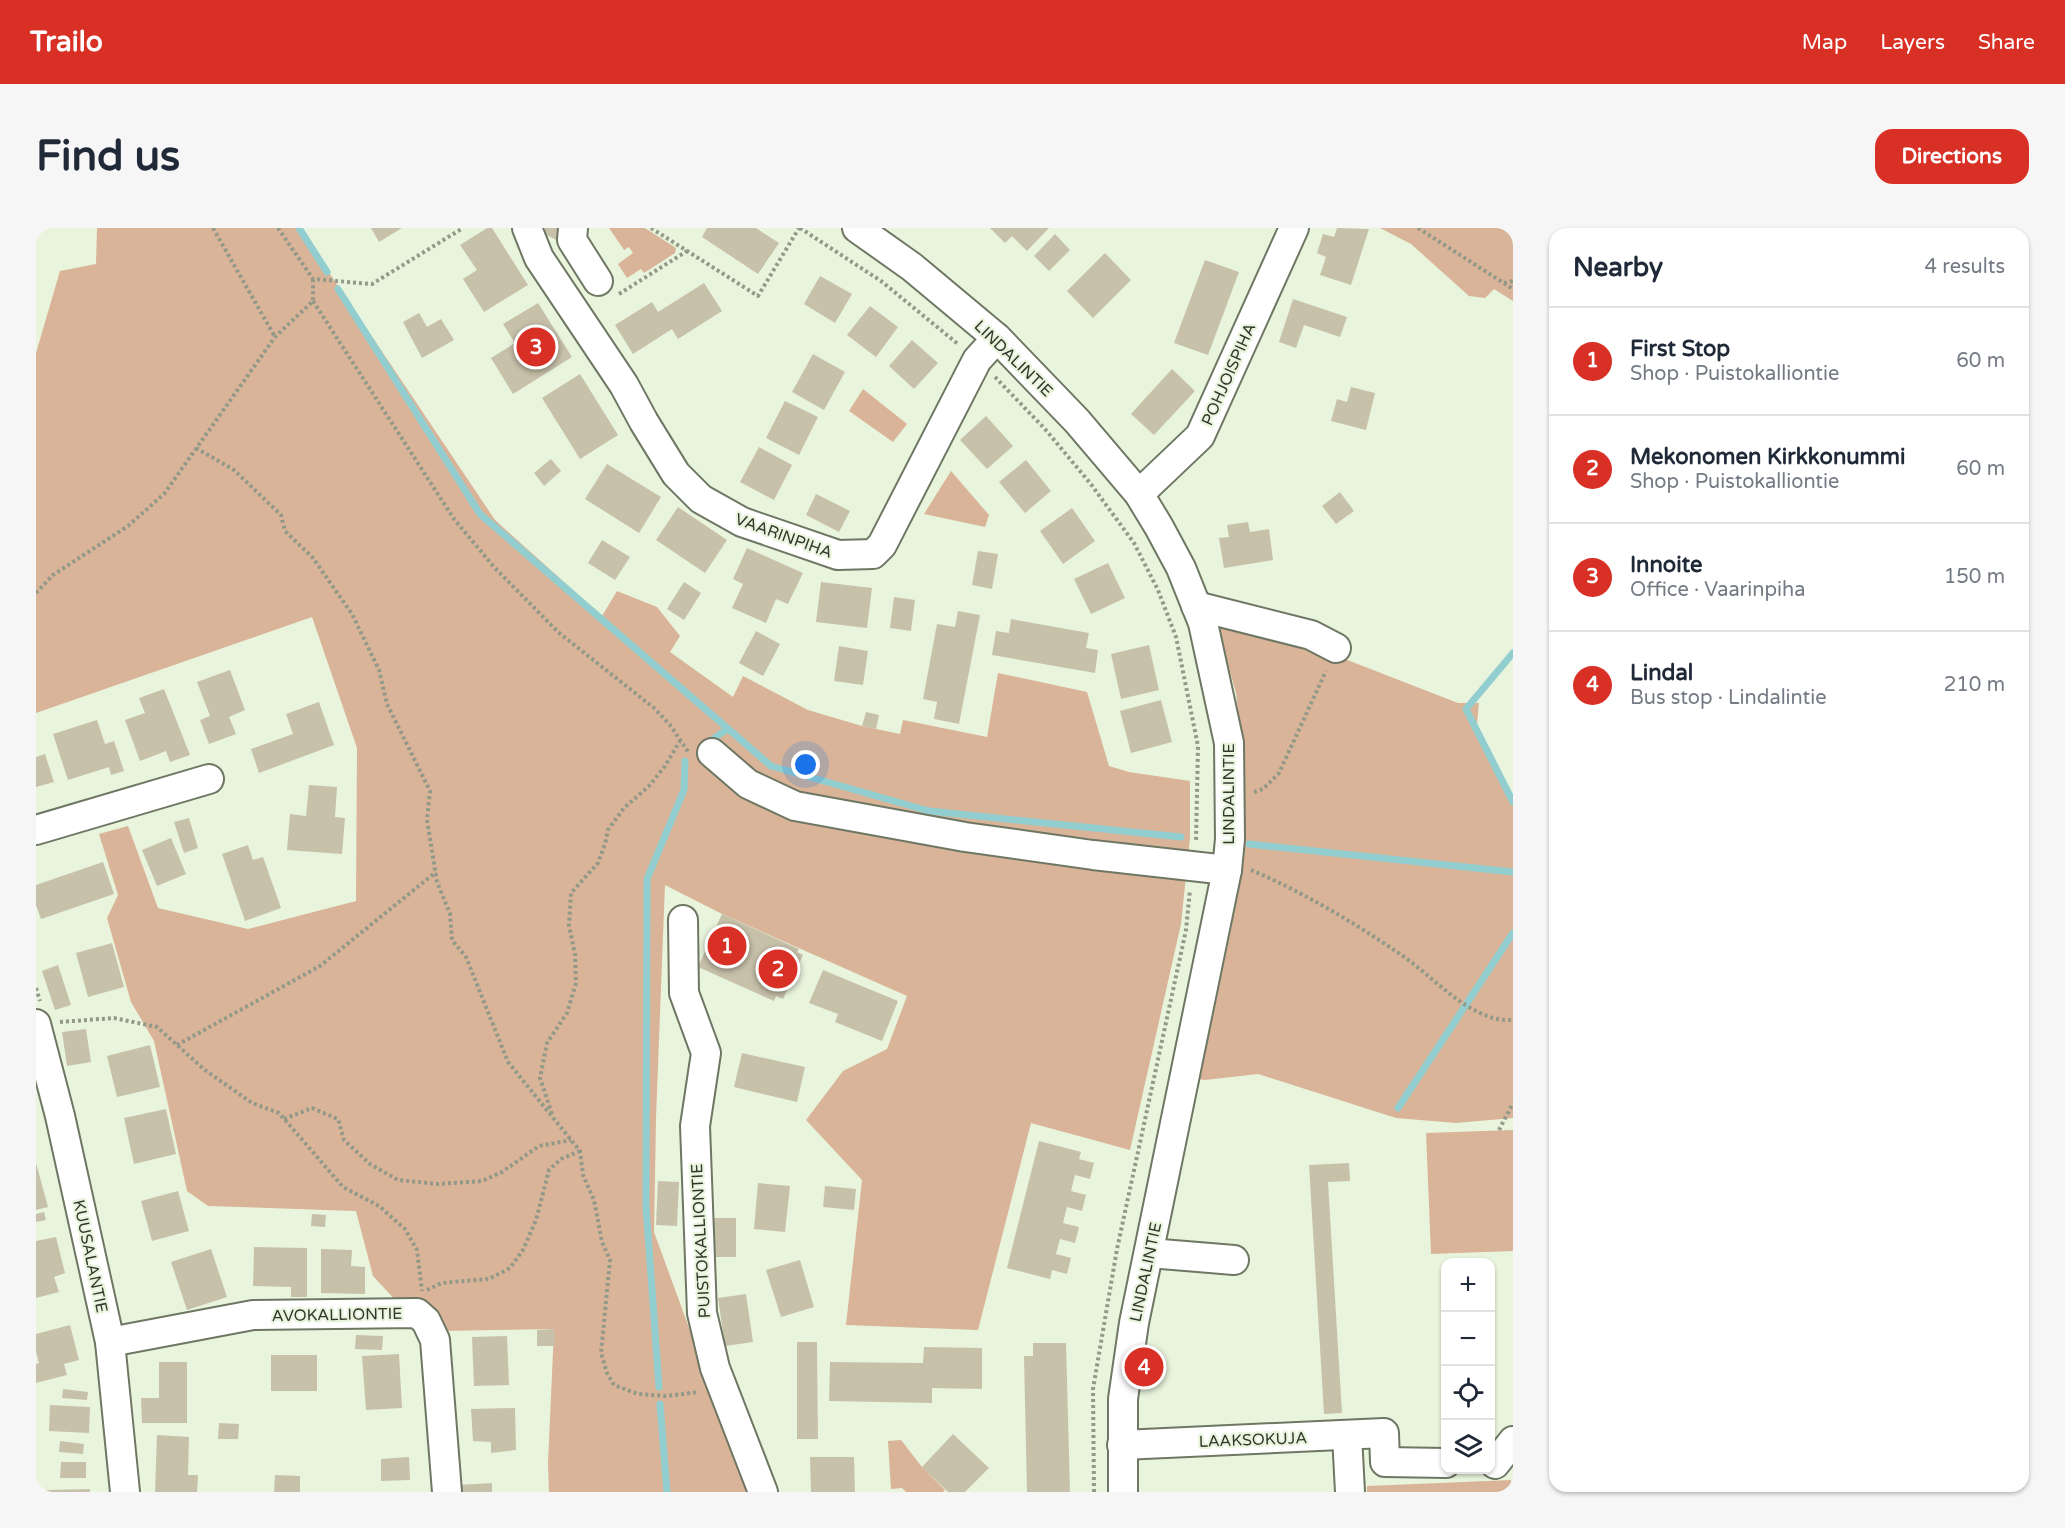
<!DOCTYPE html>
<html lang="en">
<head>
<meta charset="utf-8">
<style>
	body { margin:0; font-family:"Varela Round",sans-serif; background:#f6f6f7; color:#1f2937 }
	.controls { position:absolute; right:18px; bottom:18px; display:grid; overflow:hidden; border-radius:12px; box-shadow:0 2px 4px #0004 }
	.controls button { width:54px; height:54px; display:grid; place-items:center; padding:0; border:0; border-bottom:2px solid #e0e1e3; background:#fff; color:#1f2937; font:30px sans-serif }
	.you { position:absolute; left:770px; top:537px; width:21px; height:21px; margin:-15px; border:4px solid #fff; border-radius:50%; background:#1a73e8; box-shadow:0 0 0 9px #1a73e833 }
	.badge { display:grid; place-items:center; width:39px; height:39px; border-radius:50%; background:#d93025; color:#fff; font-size:20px; font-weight:700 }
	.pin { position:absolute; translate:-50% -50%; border:3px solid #fff; box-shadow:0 2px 6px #0006 }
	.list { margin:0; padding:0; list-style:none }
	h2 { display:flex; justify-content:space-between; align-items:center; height:78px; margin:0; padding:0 24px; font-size:26px }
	h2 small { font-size:20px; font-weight:400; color:#747a83 }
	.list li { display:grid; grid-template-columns:39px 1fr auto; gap:18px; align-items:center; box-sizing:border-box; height:108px; padding:0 24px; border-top:2px solid #e0e1e3 }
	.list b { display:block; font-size:22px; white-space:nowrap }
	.list p { margin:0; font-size:20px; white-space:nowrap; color:#747a83 }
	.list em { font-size:20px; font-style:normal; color:#747a83 }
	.icon { flex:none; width:33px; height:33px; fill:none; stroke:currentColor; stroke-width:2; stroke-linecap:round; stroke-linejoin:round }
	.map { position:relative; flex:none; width:1477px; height:1264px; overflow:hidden; border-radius:18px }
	header { display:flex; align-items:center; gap:36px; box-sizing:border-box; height:84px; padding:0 30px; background:#d93025; color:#fff }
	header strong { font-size:28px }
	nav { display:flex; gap:33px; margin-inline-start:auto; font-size:21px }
	.intro { display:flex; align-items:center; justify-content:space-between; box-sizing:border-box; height:144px; padding:0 36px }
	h1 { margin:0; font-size:42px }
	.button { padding:15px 27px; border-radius:18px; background:#d93025; color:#fff; font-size:21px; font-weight:700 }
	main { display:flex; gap:36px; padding:0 36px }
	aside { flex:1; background:#fff; border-radius:18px; box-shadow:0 2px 4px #0004 }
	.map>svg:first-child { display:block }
	.green { fill:#d9b498 }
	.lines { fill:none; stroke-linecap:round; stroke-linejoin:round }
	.stream { stroke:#92cecf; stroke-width:7 }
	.building { fill:#c8c1aa }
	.minor-casing { stroke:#6e7763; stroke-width:32 }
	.path { stroke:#929989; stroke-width:4; stroke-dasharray:3 3; stroke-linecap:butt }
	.minor { stroke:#fff; stroke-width:28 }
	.labels { text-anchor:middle; stroke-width:4.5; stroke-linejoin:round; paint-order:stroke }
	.street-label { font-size:16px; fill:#32362d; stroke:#e9f4dd }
</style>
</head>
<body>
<header>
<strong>Trailo</strong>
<nav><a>Map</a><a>Layers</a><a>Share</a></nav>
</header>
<div class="intro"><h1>Find us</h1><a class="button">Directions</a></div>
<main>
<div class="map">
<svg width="1477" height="1264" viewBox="0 0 1477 1264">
	<rect width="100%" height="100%" fill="#e9f4dd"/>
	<g class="green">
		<polygon points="61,0 265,0 284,31 459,292 566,388 581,363 621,379 644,408 634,424 697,469 707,448 772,482 826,498 864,506 867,492 951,509 962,445 1051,464 1073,538 1093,544 1154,553 1154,610 1145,696 1094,922 995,895 942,1102 810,1097 826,952 770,892 807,843 851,821 871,768 686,686 629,657 620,890 618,1004 713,1264 513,1264 512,1235 518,1101 407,1103 363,1076 337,1048 320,983 172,978 151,963 118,813 95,774 71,690 82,667 63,606 92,598 122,680 212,701 320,673 321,520 276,389 0,485 0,125 24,43 60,36"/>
		<polygon points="573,0 609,0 640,20 639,25 608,45 605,41 591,50 582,36 597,25 593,19 588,22"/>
		<polygon points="1344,0 1477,0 1477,73 1458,61 1449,70 1433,68 1375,16"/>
		<polygon points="827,161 871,196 857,214 813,183"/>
		<polygon points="915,243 953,287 949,299 888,286"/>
		<polygon points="1179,390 1301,428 1422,475 1443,475 1441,496 1477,574 1477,890 1420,895 1360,890 1222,846 1169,852 1163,851 1195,701 1207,624 1209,549 1200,465"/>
		<polygon points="1477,902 1477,1023 1395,1026 1390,905"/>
		<polygon points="865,1212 886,1239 909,1262 907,1264 870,1264 866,1260 855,1261 852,1213"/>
		<polygon points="1475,1252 1475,1264 1331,1264 1331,1258"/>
	</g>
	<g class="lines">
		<g class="stream">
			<polyline points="263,0 291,44"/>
			<polyline points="302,61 444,286 735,538 893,583 1145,609"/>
			<polyline points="1477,425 1430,481 1477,574"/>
			<polyline points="672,515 691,501"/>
			<polyline points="1213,616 1477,644"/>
			<polyline points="1362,880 1477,705"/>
			<polyline points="623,1159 610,978 611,651 648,562 649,533"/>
			<polyline points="624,1176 631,1264"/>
		</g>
	</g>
	<g class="building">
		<polygon points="335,0 366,0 343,14"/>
		<polygon points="451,0 456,0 492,57 448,84 427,51 441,42 424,17"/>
		<polygon points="509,0 531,0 524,14 507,5"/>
		<polygon points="671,0 720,0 743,15 722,46 666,9"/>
		<polygon points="954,0 1013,0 991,23 976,8 969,15"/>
		<polygon points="1301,0 1333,1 1315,57 1284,47 1290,29 1281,25 1287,6 1298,9"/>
		<polygon points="1019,6 1034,22 1013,43 998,28"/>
		<polygon points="1069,25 1095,52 1057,90 1031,63"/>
		<polygon points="1169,32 1203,44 1172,127 1138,115"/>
		<polygon points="784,48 816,66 799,95 768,76"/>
		<polygon points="668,55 686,83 642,111 636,101 597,126 579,97 616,74 622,84"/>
		<polygon points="1257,71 1311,89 1304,109 1268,97 1260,120 1243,114"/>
		<polygon points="502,75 536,129 477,166 455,130 479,115 467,96"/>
		<polygon points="834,78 862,99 840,129 811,107"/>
		<polygon points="383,85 391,99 405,91 418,112 386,130 367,94"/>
		<polygon points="876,112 902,135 878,161 853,138"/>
		<polygon points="777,126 809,144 788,182 756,164"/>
		<polygon points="1136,141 1159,163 1118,207 1095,186"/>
		<polygon points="544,146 582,207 544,231 506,170"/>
		<polygon points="1315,159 1339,165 1330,202 1295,193 1301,171 1311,174"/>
		<polygon points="749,173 782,189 763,227 730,210"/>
		<polygon points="950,188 977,218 951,241 924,212"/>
		<polygon points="723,219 756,237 738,272 704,254"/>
		<polygon points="515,231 525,243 508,258 498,245"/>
		<polygon points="990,232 1015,263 989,285 963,254"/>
		<polygon points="571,236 625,269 603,305 549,271"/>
		<polygon points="1304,264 1318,283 1300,296 1286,278"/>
		<polygon points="780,266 814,283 803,304 770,287"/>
		<polygon points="642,279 691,312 669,345 620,312"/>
		<polygon points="1036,280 1059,313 1027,336 1004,303"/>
		<polygon points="1212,294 1214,304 1233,301 1237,332 1188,340 1183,310 1193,309 1191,297"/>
		<polygon points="566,312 594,329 579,352 552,335"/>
		<polygon points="711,320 767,345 752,376 740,371 730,395 696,380 707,356 697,351"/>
		<polygon points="942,323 962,326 956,361 936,357"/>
		<polygon points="1072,335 1089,370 1055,386 1038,351"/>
		<polygon points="648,354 665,365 648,392 631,381"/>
		<polygon points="785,354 836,360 831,400 780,394"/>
		<polygon points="858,369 879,372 875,403 854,400"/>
		<polygon points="922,383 944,387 923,496 898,491 901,474 887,471 901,396 919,399"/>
		<polygon points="975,391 1053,405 1050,420 1062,422 1059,445 956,427 960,403 973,405"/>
		<polygon points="720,403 744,416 727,448 703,435"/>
		<polygon points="1113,417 1123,462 1085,471 1075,426"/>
		<polygon points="803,418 832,423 827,457 798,453"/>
		<polygon points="194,442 209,482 193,489 200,506 173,516 164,492 174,488 161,454"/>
		<polygon points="128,461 154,527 134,534 130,523 104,533 89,492 109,485 103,470"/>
		<polygon points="1125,472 1136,514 1095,525 1084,483"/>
		<polygon points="283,474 298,517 223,545 215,521 257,506 250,486"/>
		<polygon points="830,484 843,487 840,501 826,498"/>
		<polygon points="61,492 69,516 78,513 88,543 75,547 73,539 32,552 17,506"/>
		<polygon points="9,526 18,554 0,559 0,529"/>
		<polygon points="273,557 301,559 299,589 309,590 306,626 251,622 254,586 270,588"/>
		<polygon points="153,590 162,620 148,625 138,594"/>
		<polygon points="135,610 150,646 121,658 106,622"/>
		<polygon points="212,617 217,632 227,629 245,680 209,693 186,626"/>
		<polygon points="67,634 78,666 5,691 0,677 0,657"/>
		<polygon points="686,686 763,721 761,724 767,727 747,771 740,768 738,773 662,739"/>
		<polygon points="76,715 88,759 52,769 40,725"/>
		<polygon points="22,737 35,777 19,782 6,743"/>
		<polygon points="787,742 862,773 846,813 799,794 802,786 773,775"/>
		<polygon points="50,801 55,834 31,838 26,804"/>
		<polygon points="114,817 124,859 81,869 71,828"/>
		<polygon points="706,825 769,839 761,874 698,859"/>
		<polygon points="130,881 140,926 98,936 88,890"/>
		<polygon points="1003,913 1045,924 1043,931 1058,935 1054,951 1039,947 1035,963 1050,967 1046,983 1031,979 1027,995 1043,999 1039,1015 1024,1011 1020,1026 1035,1030 1031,1046 1016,1042 1014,1051 971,1040"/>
		<polygon points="0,935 12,979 0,982"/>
		<polygon points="1313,935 1314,953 1292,954 1306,1185 1288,1186 1273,937"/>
		<polygon points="622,953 643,954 641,998 620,997"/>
		<polygon points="722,955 754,958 749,1004 718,1001"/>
		<polygon points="789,958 820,961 818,982 787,979"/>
		<polygon points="142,963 153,1003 116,1013 105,973"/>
		<polygon points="8,984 10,992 0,994 0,986"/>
		<polygon points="276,986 290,987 289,999 275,998"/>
		<rect x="678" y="990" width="22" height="39"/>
		<polygon points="20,1009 29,1045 18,1049 23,1064 0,1070 0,1013"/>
		<polygon points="218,1019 271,1020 271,1069 255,1069 255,1059 217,1058"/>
		<polygon points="175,1021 191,1069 151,1082 135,1034"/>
		<polygon points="285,1021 316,1022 315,1038 329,1039 329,1066 285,1065"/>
		<polygon points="764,1032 778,1079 745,1089 730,1042"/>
		<polygon points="710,1066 717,1114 689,1118 682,1070"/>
		<polygon points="34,1097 43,1132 28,1136 31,1147 0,1155 0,1136 3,1135 0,1124 0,1106"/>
		<polygon points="518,1101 519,1118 501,1118 501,1102"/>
		<polygon points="320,1107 347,1108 346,1122 319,1121"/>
		<polygon points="471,1108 473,1157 438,1158 436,1109"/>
		<polygon points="761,1114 781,1114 782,1211 761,1211"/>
		<polygon points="997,1115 1030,1115 1034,1264 991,1264 988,1128 997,1128"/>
		<polygon points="888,1119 946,1120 946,1161 896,1160 896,1175 793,1173 794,1134 887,1135"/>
		<polygon points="363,1126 366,1180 330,1182 326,1128"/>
		<rect x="235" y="1127" width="46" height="36"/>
		<polygon points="123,1134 151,1134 151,1195 106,1195 105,1170 123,1170"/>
		<polygon points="27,1161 52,1164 51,1172 26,1170"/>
		<polygon points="14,1177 54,1179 53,1205 13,1203"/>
		<polygon points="479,1180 480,1222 455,1225 455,1214 437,1213 435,1181"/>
		<polygon points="183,1195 203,1196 202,1211 182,1211"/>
		<polygon points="917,1206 953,1240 929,1264 912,1264 886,1239"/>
		<polygon points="121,1207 153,1209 152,1247 162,1247 161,1264 119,1264"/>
		<polygon points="24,1213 48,1216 47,1226 23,1224"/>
		<polygon points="373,1229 374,1252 345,1253 345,1231"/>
		<polygon points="774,1229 818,1229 819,1264 775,1264"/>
		<polygon points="25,1234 50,1234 50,1250 24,1250"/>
		<polygon points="239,1247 264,1248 264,1264 238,1264"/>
		<polygon points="456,1255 456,1264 423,1264 422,1257"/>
		<polygon points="54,1261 54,1264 11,1264 11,1262"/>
	</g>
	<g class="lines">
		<defs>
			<g id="minor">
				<polyline points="491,0 503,30 588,157 608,194 640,246 665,271 706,294 802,327 837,326 846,317 941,132 961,110"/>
				<polyline points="537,0 536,12 562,53"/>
				<polyline points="821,0 876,39 961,110 1041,193 1103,266 1123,299 1145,340 1167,395 1193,515 1194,611 1191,642 1098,1095 1087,1171 1087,1264"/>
				<polyline points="1103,266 1164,208 1258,0"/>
				<polyline points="1160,378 1275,407 1300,420"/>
				<polyline points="676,525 712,556 759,578 929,609 1057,627 1191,642"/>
				<polyline points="0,602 173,551"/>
				<polyline points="647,692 648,765 670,825 659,898 666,1085 679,1140 727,1264"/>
				<polyline points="0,796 24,888 74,1114 89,1264"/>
				<polyline points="1113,1025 1198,1032"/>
				<polyline points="74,1114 217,1087 381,1085 390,1093 399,1112 411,1264"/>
				<polyline points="1311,1207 1314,1264"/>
				<polyline points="1086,1217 1348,1205 1349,1234 1410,1235"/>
				<polyline points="1459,1236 1477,1213"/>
			</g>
		</defs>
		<use href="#minor" class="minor-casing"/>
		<g class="path">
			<polyline points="177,0 239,109"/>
			<polyline points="242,0 277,51 336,56 427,0"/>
			<polyline points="615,0 722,68 763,0"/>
			<polyline points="764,0 845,53 922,116"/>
			<polyline points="1382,0 1477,61"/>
			<polyline points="1468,55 1477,53"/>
			<polyline points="583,66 651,23"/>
			<polyline points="277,73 418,291 458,339 522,404 618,480 634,497 653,525"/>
			<polyline points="959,149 1009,201 1054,255 1098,315 1122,362 1140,409 1162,518 1160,613"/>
			<polyline points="160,220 198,242 245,287 249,303 277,330 316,386 343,442 351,476 394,563 391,592 401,654 414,686 416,712 430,729 472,834 544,923 547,947 558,972 566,1014 574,1032 565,1125 571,1145 578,1157 602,1166 630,1168 663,1164"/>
			<polyline points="0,365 17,347 92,298 128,266 239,109 277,73 277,51"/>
			<polyline points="1218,564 1227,561 1243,545 1290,443"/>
			<path d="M1215,642C1267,664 1317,694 1364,726C1394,746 1419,777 1454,789C1461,792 1470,792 1477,792"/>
			<polyline points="0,760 4,773"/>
			<polyline points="24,794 78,790 121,799 169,842 216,875 243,885 307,959 343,978 369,1001 381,1022 386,1063"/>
			<polyline points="141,817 284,738 400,644"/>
			<polyline points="516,886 504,850 511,815 531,785 540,755 539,726 533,698 535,665 562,635 569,616 572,602 588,580 613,558 629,538 644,513"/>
			<polyline points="248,891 276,880 302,891 308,912 334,936 362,952 402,956 446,953 466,944 503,918 535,912"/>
			<polyline points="1463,902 1477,875"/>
			<polyline points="391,1062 406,1055 453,1051 474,1040 487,1022 500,992 513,942 525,931 544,923"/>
			<polyline points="1058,1264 1057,1161 1081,1021 1150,702 1154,662"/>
		</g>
		<use href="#minor" class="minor"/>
	</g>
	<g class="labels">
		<g class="street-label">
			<text transform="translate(978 130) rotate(44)" y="6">LINDALINTIE</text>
			<text transform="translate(1192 146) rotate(-66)" y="6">POHJOISPIHA</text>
			<text transform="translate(748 307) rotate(20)" y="6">VAARINPIHA</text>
			<text transform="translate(1192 566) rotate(-90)" y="6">LINDALINTIE</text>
			<text transform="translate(664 1013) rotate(-93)" y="6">PUISTOKALLIONTIE</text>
			<text transform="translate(55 1028) rotate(78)" y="6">KUUSALANTIE</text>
			<text transform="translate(1109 1044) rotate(-78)" y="6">LINDALINTIE</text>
			<text transform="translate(301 1086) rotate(-1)" y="6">AVOKALLIONTIE</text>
			<text transform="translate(1217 1211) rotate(-2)" y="6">LAAKSOKUJA</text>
		</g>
	</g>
</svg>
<div class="controls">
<button>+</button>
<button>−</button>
<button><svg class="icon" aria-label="locate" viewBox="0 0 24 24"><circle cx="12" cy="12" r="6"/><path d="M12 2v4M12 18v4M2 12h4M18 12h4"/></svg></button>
<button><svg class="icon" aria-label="layers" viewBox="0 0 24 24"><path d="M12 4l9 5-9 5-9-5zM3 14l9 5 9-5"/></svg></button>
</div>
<div class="you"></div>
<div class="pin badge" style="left:691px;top:718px">1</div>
<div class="pin badge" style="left:742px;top:741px">2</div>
<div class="pin badge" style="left:500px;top:119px">3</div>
<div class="pin badge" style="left:1108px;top:1139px">4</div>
</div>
<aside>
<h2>Nearby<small>4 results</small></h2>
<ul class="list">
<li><span class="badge">1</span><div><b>First Stop</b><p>Shop · Puistokalliontie</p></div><em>60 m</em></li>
<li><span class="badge">2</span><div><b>Mekonomen Kirkkonummi</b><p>Shop · Puistokalliontie</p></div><em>60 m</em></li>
<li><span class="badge">3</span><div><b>Innoite</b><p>Office · Vaarinpiha</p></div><em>150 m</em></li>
<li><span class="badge">4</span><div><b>Lindal</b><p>Bus stop · Lindalintie</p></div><em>210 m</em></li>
</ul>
</aside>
</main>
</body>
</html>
